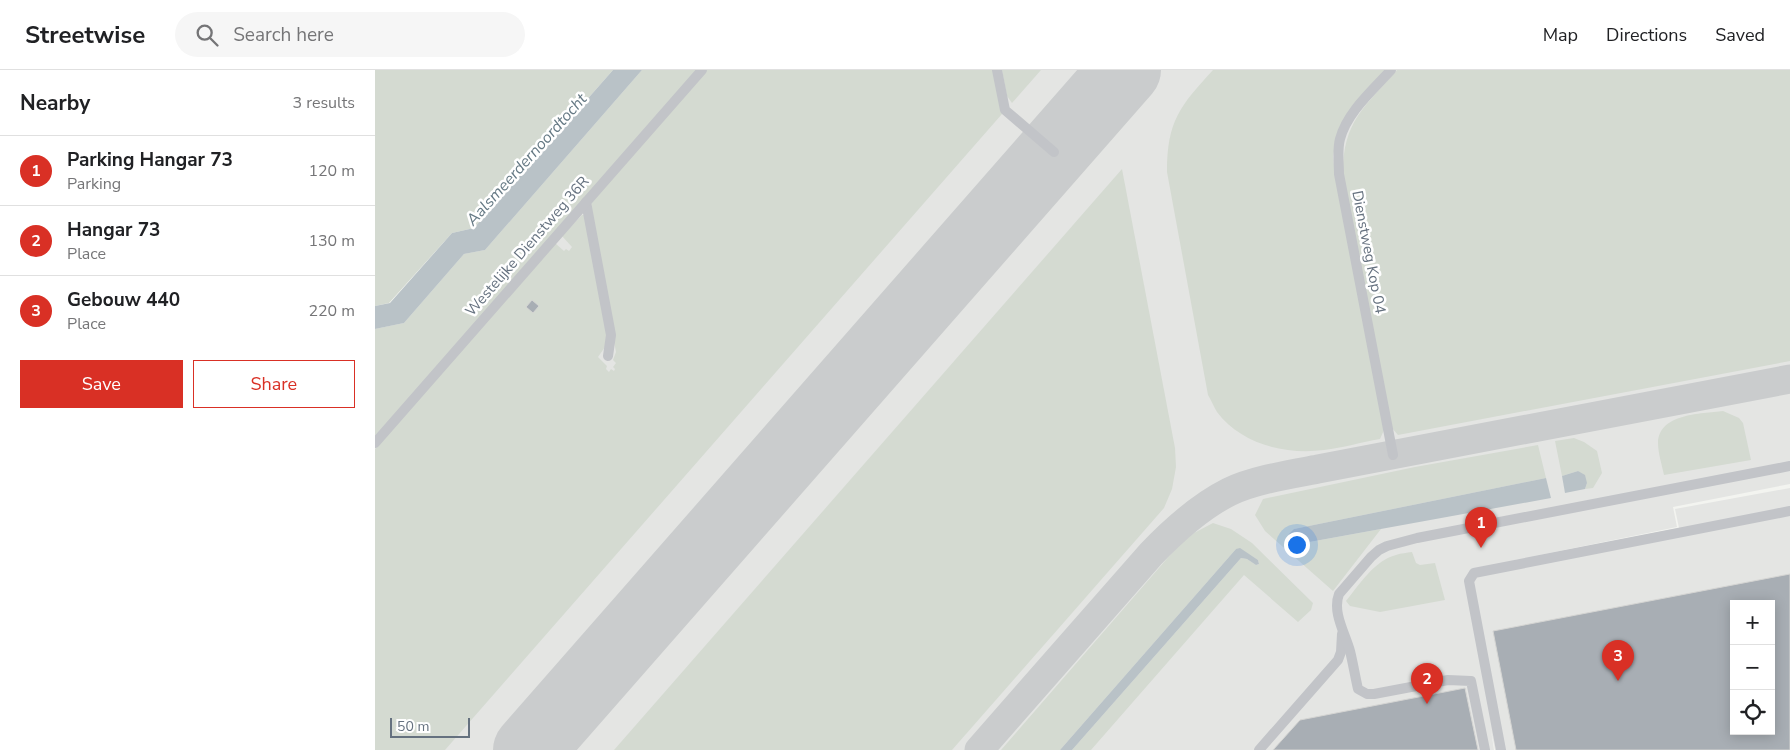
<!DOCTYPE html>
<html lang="en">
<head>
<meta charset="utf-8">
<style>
	body { margin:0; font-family:"Nunito Sans",sans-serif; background:#f6f6f6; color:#202124 }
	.controls { position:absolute; right:15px; bottom:15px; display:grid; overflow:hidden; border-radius:0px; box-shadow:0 2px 12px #0003 }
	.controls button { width:45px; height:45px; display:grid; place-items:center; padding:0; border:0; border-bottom:1px solid #e0e0e0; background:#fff; color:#202124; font:25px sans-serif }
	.scale { position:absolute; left:15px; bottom:12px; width:80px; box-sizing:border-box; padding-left:5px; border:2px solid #65717f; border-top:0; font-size:14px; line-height:18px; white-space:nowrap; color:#65717f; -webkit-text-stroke:4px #fff; paint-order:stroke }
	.you { position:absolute; left:921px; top:474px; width:18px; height:18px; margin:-12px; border:4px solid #fff; border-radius:50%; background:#1a73e8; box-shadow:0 0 0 8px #1a73e833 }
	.badge { display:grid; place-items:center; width:32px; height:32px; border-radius:50%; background:#d93025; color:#fff; font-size:16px; font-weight:700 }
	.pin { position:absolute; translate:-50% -41px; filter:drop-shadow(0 1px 2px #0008) }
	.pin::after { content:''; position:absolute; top:26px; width:18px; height:15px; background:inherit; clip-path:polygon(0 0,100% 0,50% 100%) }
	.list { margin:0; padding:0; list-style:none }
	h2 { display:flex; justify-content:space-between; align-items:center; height:65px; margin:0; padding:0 20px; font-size:21px }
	h2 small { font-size:16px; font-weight:400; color:#757577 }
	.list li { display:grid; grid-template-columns:32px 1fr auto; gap:15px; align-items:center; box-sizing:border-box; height:70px; padding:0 20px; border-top:1px solid #e0e0e0 }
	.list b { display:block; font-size:19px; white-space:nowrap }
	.list p { margin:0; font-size:16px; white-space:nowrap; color:#757577 }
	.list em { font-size:16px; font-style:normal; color:#757577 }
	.actions { display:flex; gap:10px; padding:15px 20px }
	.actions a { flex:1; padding:11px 0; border:1px solid #d93025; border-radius:0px; text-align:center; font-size:18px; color:#d93025 }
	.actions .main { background:#d93025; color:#fff }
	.icon { flex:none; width:28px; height:28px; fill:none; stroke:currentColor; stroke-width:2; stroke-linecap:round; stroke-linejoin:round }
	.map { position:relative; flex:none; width:1415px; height:680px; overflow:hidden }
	header { display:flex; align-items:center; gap:30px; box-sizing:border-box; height:70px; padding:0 25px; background:#fff; border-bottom:1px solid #e0e0e0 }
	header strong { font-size:24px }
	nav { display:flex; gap:28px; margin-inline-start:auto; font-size:18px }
	.search { width:350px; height:45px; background:#f6f6f6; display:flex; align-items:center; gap:12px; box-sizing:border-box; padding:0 18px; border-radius:28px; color:#757577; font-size:19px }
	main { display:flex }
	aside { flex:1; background:#fff }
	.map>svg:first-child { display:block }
	.built { fill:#e4e5e3; fill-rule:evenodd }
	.green { fill:#d4dad1 }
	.water { fill:#b9c2c7 }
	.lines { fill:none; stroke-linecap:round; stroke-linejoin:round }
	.taxiway { stroke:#cacccd; stroke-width:29 }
	.runway { stroke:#cacccd; stroke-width:72 }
	.building { fill:#a8aeb4; stroke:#d5d5d3; fill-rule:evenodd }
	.minor { stroke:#c2c4c8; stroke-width:10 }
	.labels { text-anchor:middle; stroke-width:5; stroke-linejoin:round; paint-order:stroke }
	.street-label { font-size:15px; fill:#65717f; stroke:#fff }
	.water-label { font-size:16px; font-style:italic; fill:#657984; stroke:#fff }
</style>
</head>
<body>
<header>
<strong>Streetwise</strong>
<div class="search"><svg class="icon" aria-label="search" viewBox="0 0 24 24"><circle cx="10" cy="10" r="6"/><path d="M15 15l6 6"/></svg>Search here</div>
<nav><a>Map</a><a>Directions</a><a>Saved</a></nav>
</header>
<main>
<aside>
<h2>Nearby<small>3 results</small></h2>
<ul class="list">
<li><span class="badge">1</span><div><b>Parking Hangar 73</b><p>Parking</p></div><em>120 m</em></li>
<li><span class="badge">2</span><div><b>Hangar 73</b><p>Place</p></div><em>130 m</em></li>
<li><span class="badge">3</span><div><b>Gebouw 440</b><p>Place</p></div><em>220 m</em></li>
</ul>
<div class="actions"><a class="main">Save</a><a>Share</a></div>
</aside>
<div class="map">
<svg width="1415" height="680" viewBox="0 0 1415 680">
	<rect width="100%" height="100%" fill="#f3f4f0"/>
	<path class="built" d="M267,0H1415V414L1298,437L1302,457L1140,490L1304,458L1300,439L1415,418V680H1120L1116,660L1119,680H0V259L29,253L89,184L110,180ZM1359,534H1396V661H1359Z"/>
	<g class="green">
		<polygon points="0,0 238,0 99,158 77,163 14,233 0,236"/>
		<polygon points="267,0 323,0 0,367 0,259 29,253 89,184 110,180"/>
		<polygon points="332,0 619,0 627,44 70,680 0,680 0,379 180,173 189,181 191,179 194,181 197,177 187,166 207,145 210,145 233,264 230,277 223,287 232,296 231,299 234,302 236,299 239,301 240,299 238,297 241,293 238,290 241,282 215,138 217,132"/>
		<polygon points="627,0 666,0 637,33 632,26"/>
		<path d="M838,0H1010L962,68L958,86L960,106L1009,360L1005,369C986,372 968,378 949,380C910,385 866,374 842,342C839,337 836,330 833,325L792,102C792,51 805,36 838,0Z"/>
		<path d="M1022,0H1415V291L1023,365L1017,358L968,106C967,52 989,38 1022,0Z"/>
		<polygon points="747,99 800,378 801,397 797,419 789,438 577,680 239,680"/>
		<path d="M1348,341L1364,348L1368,353L1376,390L1289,405C1287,395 1283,383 1283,373C1284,343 1326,344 1348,341Z"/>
		<polygon points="1199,368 1209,372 1222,381 1227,403 1218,418 1210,419 1212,413 1203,401 1187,406 1180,371"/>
		<polygon points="1163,375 1171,408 919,459 918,475 1006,459 958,521 890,461 880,445 888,429 1040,397"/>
		<polygon points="838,453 856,459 877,473 938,533 936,540 923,552 869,505 716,680 697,680 866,488 872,489 881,495 884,494 883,490 865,479 861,479 685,680 626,680 803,476 819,463"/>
		<path d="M1037,482L1041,493L1045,495L1060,493L1070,530L1005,542L975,536L971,531C984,515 1000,490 1021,485C1026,483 1032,483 1037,482Z"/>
	</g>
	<g class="water">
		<polygon points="238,0 267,0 110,180 89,184 29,253 0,259 0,236 15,233 77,163 99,158"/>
		<polygon points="1203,401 1210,405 1212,413 1210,419 1190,423 1187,406"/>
		<polygon points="1171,408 1176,428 918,475 914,464 919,459"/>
		<polygon points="865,478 883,490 884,494 881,495 872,489 866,488 697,680 685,680 861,479"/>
	</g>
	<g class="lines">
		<path class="taxiway" d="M604,680L776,484C799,460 824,437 854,422C878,410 917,404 943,399L1415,309"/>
		<polyline class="runway" points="154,680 750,0"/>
	</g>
	<g class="building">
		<polygon points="157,230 164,236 158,243 151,237"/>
		<path d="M1415,504V680H1141L1118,561ZM1359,534H1396V661H1359Z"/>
		<polygon points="1090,618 1103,680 898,680 925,650"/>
	</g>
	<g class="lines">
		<g class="minor">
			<polyline points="622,0 630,40 679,82"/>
			<path d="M1016,0C998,20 972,42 965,69C962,80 964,93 964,104L1018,385"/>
			<polyline points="211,132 236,265 233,286"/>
			<polyline points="0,373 327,0"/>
			<polyline points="884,680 963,590 966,582 967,564"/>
			<path d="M1110,680L1096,611L1073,610L999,624H992L983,619C980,606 978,593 975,581C970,563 957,542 964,524L996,487L1004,480L1012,476L1042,468L1415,396"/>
			<polyline points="1126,680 1094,511 1099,503 1415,441"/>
		</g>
	</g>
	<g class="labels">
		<g class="street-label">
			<text transform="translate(152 176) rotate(-49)" y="5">Westelijke Dienstweg 36R</text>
			<text transform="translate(994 182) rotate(79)" y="5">Dienstweg Kop 04</text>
		</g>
		<g class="water-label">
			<text transform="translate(151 89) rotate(-48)" y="6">Aalsmeerdernoordtocht</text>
		</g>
	</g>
</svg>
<div class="controls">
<button>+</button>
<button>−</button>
<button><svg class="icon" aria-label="locate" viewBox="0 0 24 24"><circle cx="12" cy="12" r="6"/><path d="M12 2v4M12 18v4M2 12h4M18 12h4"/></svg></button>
</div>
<div class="scale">50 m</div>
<div class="you"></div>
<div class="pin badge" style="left:1106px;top:478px">1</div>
<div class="pin badge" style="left:1052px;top:634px">2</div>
<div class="pin badge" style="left:1243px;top:611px">3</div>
</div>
</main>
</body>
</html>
